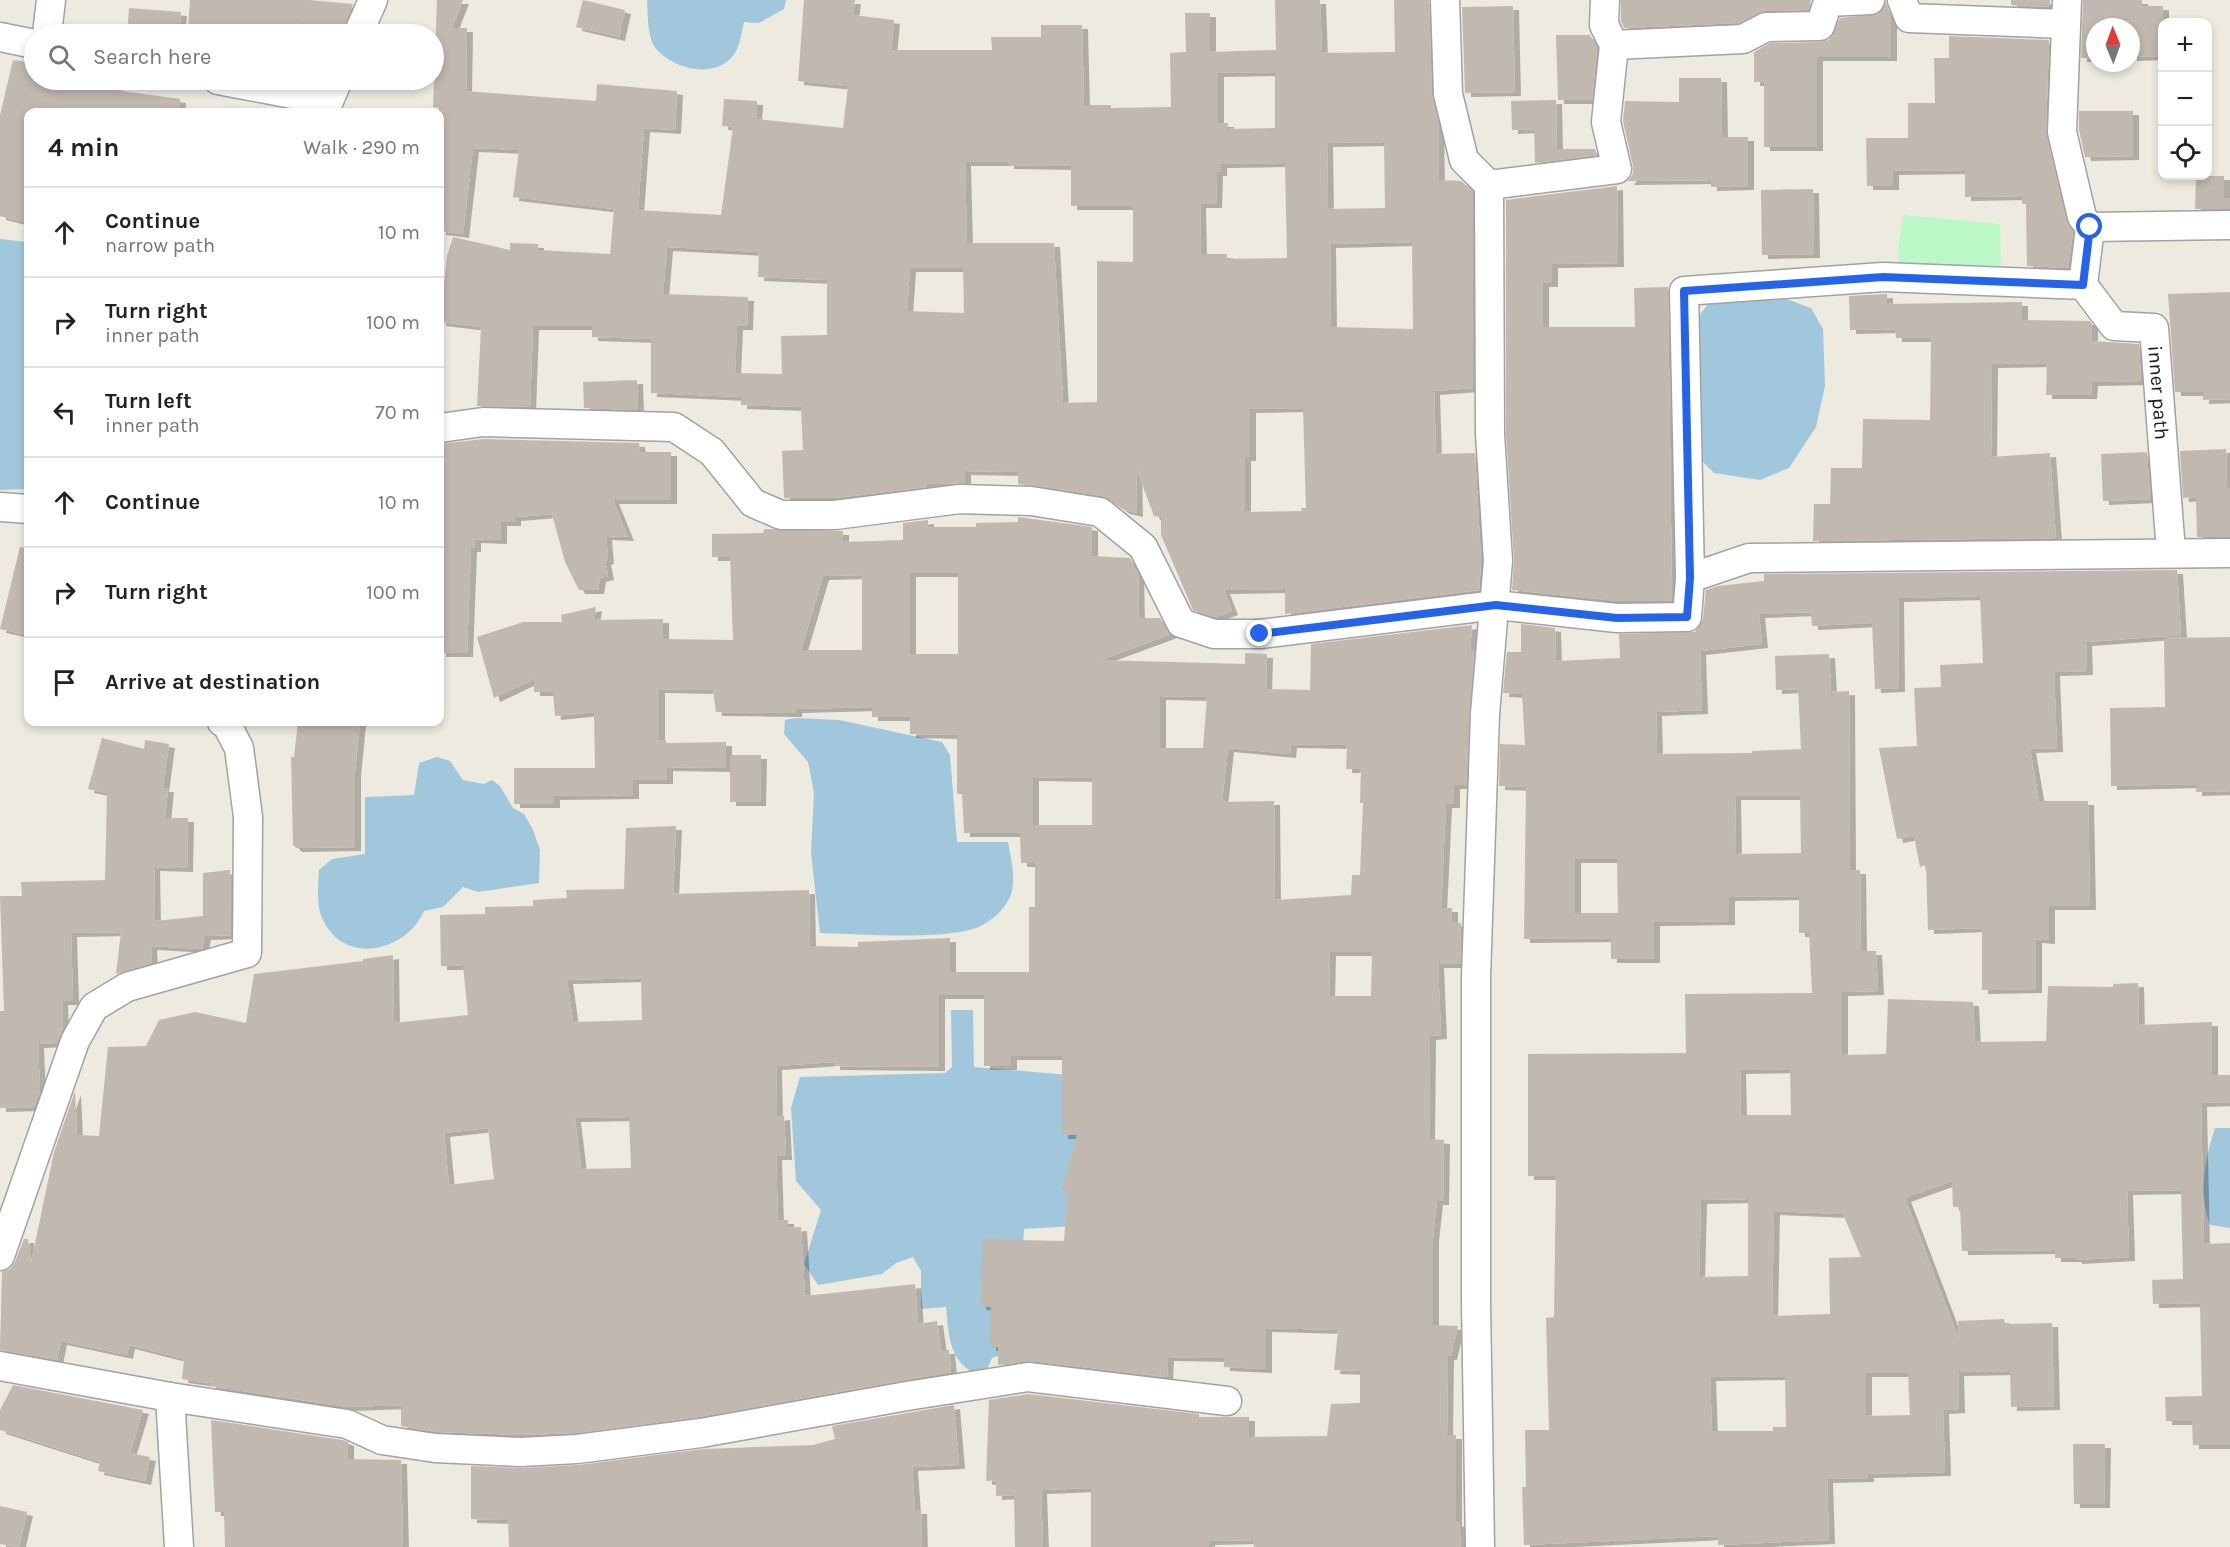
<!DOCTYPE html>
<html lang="en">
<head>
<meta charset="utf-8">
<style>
	body { margin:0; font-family:Karla,sans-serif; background:#f6f6f6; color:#222 }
	.controls { position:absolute; right:18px; top:18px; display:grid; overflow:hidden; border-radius:12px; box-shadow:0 3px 9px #0003 }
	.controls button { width:54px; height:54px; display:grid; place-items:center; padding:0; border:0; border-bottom:2px solid #e0e0e0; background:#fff; color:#222; font:30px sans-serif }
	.compass { position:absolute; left:2086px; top:18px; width:54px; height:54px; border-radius:50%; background:#fff; box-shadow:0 3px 9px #0003; rotate:359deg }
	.stop { position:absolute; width:18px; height:18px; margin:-14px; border:4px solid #2563eb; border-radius:50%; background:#fff }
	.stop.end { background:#2563eb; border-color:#fff; box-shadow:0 2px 6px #0008 }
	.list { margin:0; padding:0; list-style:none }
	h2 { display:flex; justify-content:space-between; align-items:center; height:78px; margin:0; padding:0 24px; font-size:26px }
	h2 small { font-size:20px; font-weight:400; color:#767676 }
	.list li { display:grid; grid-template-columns:39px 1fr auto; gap:18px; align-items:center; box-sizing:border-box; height:90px; padding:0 24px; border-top:2px solid #e0e0e0 }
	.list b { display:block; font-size:22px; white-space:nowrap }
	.list p { margin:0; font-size:20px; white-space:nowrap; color:#767676 }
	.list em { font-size:20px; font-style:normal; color:#767676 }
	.icon { flex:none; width:33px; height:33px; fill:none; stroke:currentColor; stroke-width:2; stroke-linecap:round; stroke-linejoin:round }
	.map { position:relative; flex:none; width:2230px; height:1547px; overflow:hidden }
	.search { position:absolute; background:#fff; box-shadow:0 3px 9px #0003; left:24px; top:24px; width:420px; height:66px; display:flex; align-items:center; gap:15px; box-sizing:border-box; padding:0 21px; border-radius:33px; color:#767676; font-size:22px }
	.panel { position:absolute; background:#fff; box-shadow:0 3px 9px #0003; left:24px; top:108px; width:420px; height:618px; border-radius:12px }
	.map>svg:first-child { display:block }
	.park { fill:#bbf8c7 }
	.water { fill:#a0c7db }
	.building { fill:#c1b9b0; fill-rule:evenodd; filter:url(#shadow) }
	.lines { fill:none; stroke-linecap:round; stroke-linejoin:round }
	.minor-casing { stroke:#a2a2a2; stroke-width:31 }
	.minor { stroke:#fff; stroke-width:28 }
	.route { stroke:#2563eb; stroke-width:8 }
	.labels { text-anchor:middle; stroke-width:4.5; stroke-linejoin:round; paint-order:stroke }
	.street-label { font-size:20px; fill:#1b1b1b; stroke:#fff }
</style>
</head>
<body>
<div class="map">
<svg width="2230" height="1547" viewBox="0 0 2230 1547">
	<defs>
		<filter id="shadow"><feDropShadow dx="6" dy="4" stdDeviation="0" flood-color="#0004"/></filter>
	</defs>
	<rect width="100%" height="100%" fill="#edeae0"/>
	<polygon class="park" points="1903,215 2000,224 2001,280 1902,278 1898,251"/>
	<g class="water">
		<path d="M647,0H786L784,9L759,23L744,22C741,34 740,51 729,60C709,78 674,68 657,50C647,39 648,14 647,0Z"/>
		<polygon points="0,239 28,242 28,489 0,490"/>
		<polygon points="1778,296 1811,308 1823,329 1825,386 1816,427 1789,468 1760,480 1714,473 1699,458 1698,317 1709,303"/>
		<path d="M796,718L839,720L942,742L950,755L957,842H1008C1011,859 1018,885 1008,901C1000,914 988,924 973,929C936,940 860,934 820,933L811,853L814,793L808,762L784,734L785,720Z"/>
		<path d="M437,757L450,761L463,780L484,784L492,780L500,786L513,808L524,814L533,830L540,850L539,883L478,892L463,887L443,907L424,911C406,952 345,966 323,920C316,906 318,886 319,870L332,859L365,854V797L414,795L419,763Z"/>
		<path d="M951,1010H973L974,1067L1080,1076L1091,1225L1024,1229L1018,1349L992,1358L987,1370L979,1376C949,1362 949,1338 946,1307L921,1309V1271L913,1257L896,1263L882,1274L818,1285L804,1264L821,1210L796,1181L791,1108L800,1077L945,1073L952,1067Z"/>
		<path d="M2215,1128H2230V1228L2210,1225C2198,1194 2205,1158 2215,1128Z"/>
	</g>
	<g class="building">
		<polygon points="190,0 309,0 353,4 343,28 291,23 290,34 244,34 188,29"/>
		<path d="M437,0H463L452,28H467L466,91L596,101L597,84L677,91L675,130L644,128L638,210L721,215L733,127L722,126L724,99L757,101L756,119L843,128L848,86L798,81L804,0H855L853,15L894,20L891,50H992L991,37H1041V25H1082L1084,105H1111V108L1171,107L1170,53L1186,52L1185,13H1210V52L1276,50L1275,0H1320L1322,53L1395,52L1394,0H1429L1432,95L1438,122L1439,180L1461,181L1473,192V388L1434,391L1436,454L1475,453L1481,561L1479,590L1285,614V589L1224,590L1232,611L1216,617L1193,610L1161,535V517L1154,516L1136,468L1137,513L1124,510L1103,496L1018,484V472L965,471V483L927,484V487L834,498H784L782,451L803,450L801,407L741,405V397L651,393V339L592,337V326H533L530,407L477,406L481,327L440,322L447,256L453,237L510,250V243L538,244V250L610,254L614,209L513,197L519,150L473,148L463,234L440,231V108L433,107ZM1275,72V128L1228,129V123H1218V73ZM1384,142L1385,208L1328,209L1327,143ZM965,162H1008V165L1071,166V206H1133V262L1097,261V402L1063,403L1054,243H967ZM1285,163L1287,258L1227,259V254H1201L1200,204H1216L1217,172H1221V164ZM1412,242L1413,329L1331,327L1330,244ZM667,247L759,252L758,277L827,280V335L781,336L782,374L735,373L737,326H747L748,297L663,294ZM910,268H963L964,313L907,311ZM1303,408L1306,508H1301L1302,511L1245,512V457H1250V409Z"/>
		<polygon points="583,0 625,10 619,37 576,27"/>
		<polygon points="1621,0 1811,0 1808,10 1765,11 1739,23 1624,28 1621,21"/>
		<polygon points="2011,0 2050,0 2050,7 2011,5"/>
		<polygon points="2083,0 2142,0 2142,6 2163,6 2163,56 2131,57 2131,27 2095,27 2095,58 2081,58"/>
		<polygon points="1886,2 1891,16 1891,57 1817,57 1817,147 1764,147 1764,82 1754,82 1754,52 1770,43 1820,42 1829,40 1840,18 1878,14"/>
		<polygon points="1513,6 1515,92 1465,93 1462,7"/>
		<polygon points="129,8 181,12 179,34 127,34"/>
		<polygon points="1556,35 1590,35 1597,48 1592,100 1558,100"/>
		<polygon points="1949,36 2049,40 2046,132 2066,221 2073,232 2068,268 2027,266 2026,204 2022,204 2022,196 1965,197 1965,170 1893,171 1893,186 1867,186 1866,138 1908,138 1908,103 1935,103 1934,58 1949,58"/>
		<polygon points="13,60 34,63 34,80 118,80 115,90 180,99 179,112 28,112 28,223 0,216 0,115"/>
		<polygon points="1679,78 1721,78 1722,137 1748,137 1748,186 1711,187 1711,180 1628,181 1633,174 1633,166 1623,121 1625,101 1679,102"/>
		<polygon points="1556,100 1557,149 1595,149 1597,155 1535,163 1534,129 1512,130 1511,101"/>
		<polygon points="2079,111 2133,111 2133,156 2085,157 2079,130"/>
		<polygon points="2196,176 2224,176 2224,198 2230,198 2230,209 2195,209"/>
		<polygon points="1617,186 1618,263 1552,264 1552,283 1543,283 1543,327 1635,327 1634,288 1668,287 1672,601 1618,601 1512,590 1514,560 1506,433 1506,200"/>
		<polygon points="1813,189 1814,254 1762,255 1761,190"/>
		<polygon points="2230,292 2230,399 2203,400 2203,392 2175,392 2168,294"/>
		<polygon points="1887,294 1887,304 2022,302 2022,320 2090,321 2092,325 2092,341 2139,344 2141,381 2092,382 2091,395 2046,395 2047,363 1992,364 1991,457 2050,453 2056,538 1813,541 1814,504 1830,504 1831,468 1862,468 1863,419 1930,420 1931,338 1896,338 1895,329 1850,330 1849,296"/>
		<polygon points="637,380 638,410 584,408 583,382"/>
		<polygon points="484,439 639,443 640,452 671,452 671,500 613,500 628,537 606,536 608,560 605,561 608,576 600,578 598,590 579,590 565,562 552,514 515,517 515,522 501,522 501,540 475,539 475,548 471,548 467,653 440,653 440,444"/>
		<polygon points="2226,449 2227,488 2230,488 2230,537 2197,537 2196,497 2183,498 2180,451"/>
		<polygon points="2147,452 2150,499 2103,501 2101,454"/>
		<path d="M1018,517L1092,527V556L1130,558L1138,574L1139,618H1160L1171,634L1101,660L1245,664V653L1267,654L1266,689L1310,690L1311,644L1472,625L1470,651H1474L1466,785H1454V804H1446L1441,908H1452V922L1461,923L1460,964H1438L1441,1035L1430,1036L1429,1139L1444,1140L1443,1201H1437L1433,1237V1325L1458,1326L1451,1356H1448L1447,1435H1456V1523L1459,1522L1461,1547H1254L1253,1540L1209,1541V1547H1091V1488L1041,1490L1043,1547H1015L1014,1495L996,1496V1480L986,1481L989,1400L1028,1394L1199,1414V1417H1249V1437L1327,1436L1331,1404L1360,1403V1371L1334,1370L1338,1330L1266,1328V1369L1224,1367V1358L1168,1357L1167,1377L1030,1361L998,1365V1347H990L991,1307L980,1306L983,1239L1064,1241L1068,1190H1062L1077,1135H1062V1056H1011V1066H984V995H939V1067L834,1066V1062L776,1066L777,1117L784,1116L786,1156H776L778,1220H788V1228L801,1227L805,1296L915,1284L918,1324L937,1321L941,1350H949L951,1372L698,1417L576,1433L521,1435L437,1432L401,1426V1405L348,1407L210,1386V1383L182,1379L184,1359L129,1345L127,1355L61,1341L57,1360L0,1350L2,1272L10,1269L15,1262L24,1239H28L31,1263L54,1152L75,1091L77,1135L99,1136L108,1047L146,1046L159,1020L195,1012L246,1023L254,974L363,961V959L393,955L394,1023L468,1015L463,966H441L440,915L485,914V907L533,906V900L567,898L566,890L624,889L626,828L676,826L673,894L809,890L810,946L858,947V942L950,938V972H1029V907H1035V863H1021L1020,833H964L962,794H957V735L910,734V717H872V707L796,709V713L716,712L713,690L659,689V740H666V743L726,742V768L667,767V780H633V795L554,796V804H514V768H595L594,712L555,716L553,692H534V679L494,698L477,637L523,622H562L561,615L596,607L594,620L663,619V639L733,640L730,557H712V534L763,533L764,529L843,531V542L903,540V523L928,520V527H976V523L1018,522ZM910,573H958V654H910ZM862,575V650H801L823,576ZM1160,696L1207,697L1203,748H1160ZM1291,744L1347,745L1346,769H1361L1360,803H1363L1360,875H1352L1351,895L1275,900L1274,801L1222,802L1228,748L1290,754ZM1033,777L1092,778V825H1033ZM1330,952H1372L1371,996H1329ZM641,978L642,1020L573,1022L567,980ZM629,1117L631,1168L581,1169L575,1118ZM488,1128L494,1179L449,1185L444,1133Z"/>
		<polygon points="20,547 28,548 28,635 0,629"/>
		<path d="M2177,570L2181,635L2086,642L2087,671L2054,672L2057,748L2030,749L2039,801H2088L2090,906H2049V940L2036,939V989L1982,990V928L1928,930L1926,865L1920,867L1914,836L1897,839L1879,748L1917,746L1914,688L1941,687L1940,665L1983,663L1980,596L1898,598L1899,688L1875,689L1872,623L1812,626L1811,612L1759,614L1762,644L1700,651L1702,710L1656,712L1657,754L1752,753V751L1801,749L1798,689L1776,690L1775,656L1829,654L1831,692L1849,691L1850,870H1860L1861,951H1876L1878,991L1842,992V1055L1886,1054L1888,999L1973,1002L1975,1042L2046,1041L2048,986L2113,987V984L2138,983L2139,1025L2212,1022V1075H2230V1102L2201,1103L2204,1244L2230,1243V1445H2193L2192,1421H2166L2165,1397L2202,1396L2200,1303L2153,1304L2152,1280L2183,1279L2181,1190L2127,1191L2129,1257L2076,1260V1258H2055V1250L1962,1251L1960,1207H1953L1952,1181L1905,1198L1959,1340L1958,1321L2004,1319L2005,1324L2052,1323L2054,1406L2011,1407L2010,1371L1958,1372L1959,1409L1943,1410L1945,1472L1868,1474V1478L1827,1479L1829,1540L1718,1545V1536L1524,1545L1522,1487H1526L1525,1430H1549L1546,1318L1554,1317L1556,1176H1528V1054L1686,1053L1685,994L1812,993L1809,933H1799V896L1729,897V921L1654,922V959H1611V938L1524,939L1526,787L1499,786L1500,744L1525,745L1522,694L1503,693L1507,652H1521V624L1555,628L1556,661L1620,658L1619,634L1695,632L1703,619L1706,590L1718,586L1764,581V574ZM1735,796H1800L1801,853L1736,854ZM1575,859H1617L1618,913H1575ZM1790,1069L1791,1115H1741L1740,1070ZM1748,1199V1276L1699,1277L1701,1200ZM1774,1211L1843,1214L1861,1257L1829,1258L1830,1314L1772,1316ZM1866,1373H1908L1910,1415L1866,1416ZM1785,1376L1786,1427H1773V1431H1712L1710,1377Z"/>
		<polygon points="2230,637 2230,791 2196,792 2196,784 2111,786 2110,708 2165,707 2164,638"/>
		<polygon points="298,722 360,722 355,772 355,847 296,848 293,845 291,757 294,757"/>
		<polygon points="102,738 144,749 145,740 169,744 163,788 168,788 165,818 188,818 187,868 154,867 155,921 203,916 203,873 230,870 231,935 205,936 202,949 151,946 152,963 116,974 121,932 71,933 73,1001 62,1001 63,1028 57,1043 38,1044 40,1092 34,1107 0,1108 0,1011 4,1011 0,896 22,896 21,882 105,880 107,793 88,789"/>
		<polygon points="730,755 761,755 760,802 730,802"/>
		<polygon points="13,1385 143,1410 130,1453 150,1457 145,1481 98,1471 100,1462 0,1430 0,1410"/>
		<polygon points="954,1405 959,1465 912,1467 915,1510 921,1510 922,1547 509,1547 508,1520 471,1519 471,1466 522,1468 578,1465 703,1449 813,1445 835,1439 832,1426"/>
		<polygon points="211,1420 342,1440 348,1442 348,1459 401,1460 403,1547 225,1547 224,1512 215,1512"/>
		<polygon points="2073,1444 2105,1444 2104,1504 2074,1504"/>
		<polygon points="0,1506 27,1512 19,1547 0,1544"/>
	</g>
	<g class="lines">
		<defs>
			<g id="minor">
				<polyline points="1445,0 1448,94 1464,160 1489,185 1490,434 1498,561 1485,714 1476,977 1476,1302 1480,1547"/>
				<polyline points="1902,0 1909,18 2066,24"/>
				<polyline points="2067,0 2062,132 2082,217 2090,227"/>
				<polyline points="47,34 51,0"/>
				<polyline points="358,34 373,0"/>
				<polyline points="0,37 34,44"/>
				<polyline points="1614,45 1743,39 1766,27 1820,26 1828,2 1870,0"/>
				<polyline points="218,80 329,101 338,80"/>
				<polyline points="1489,185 1617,169 1606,122 1614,45 1604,25 1605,0"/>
				<polyline points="2090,227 2230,225"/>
				<polyline points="2083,285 2090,227"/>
				<polyline points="440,428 483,422 674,427 712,452 753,503 781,515 835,515 960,499 1031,501 1100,512 1143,547 1181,623 1214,634 1260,634 1496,605 1617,618 1687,617 1690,578 1749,558 2230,553"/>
				<polyline points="0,507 28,509"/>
				<path id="s1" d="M1690,578L1684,291L1883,277L2083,285L2114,326L2154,328L2171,552"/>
				<polyline points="0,1256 75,1041 94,1007 127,987 247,953 248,817 239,748 227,725 222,722"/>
				<polyline points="0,1366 170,1397 347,1424 382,1440 435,1448 521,1452 577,1449 701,1433 907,1396 1028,1377 1227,1401"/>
				<polyline points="170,1397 179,1547"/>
			</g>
		</defs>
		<use href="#minor" class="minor-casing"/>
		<use href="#minor" class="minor"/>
	</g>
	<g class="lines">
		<polyline class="route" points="1260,634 1496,605 1617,618 1687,617 1690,578 1684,291 1883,277 2083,285 2090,227"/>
	</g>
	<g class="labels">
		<g class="street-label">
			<text dy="7" stroke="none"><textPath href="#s1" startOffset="843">inner path</textPath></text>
		</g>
	</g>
</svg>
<div class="controls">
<button>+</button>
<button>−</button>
<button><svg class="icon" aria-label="locate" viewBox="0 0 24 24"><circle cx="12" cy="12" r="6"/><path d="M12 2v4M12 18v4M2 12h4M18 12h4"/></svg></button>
</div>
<svg class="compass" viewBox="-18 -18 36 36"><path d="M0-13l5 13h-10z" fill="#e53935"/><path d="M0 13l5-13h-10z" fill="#767676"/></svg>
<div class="stop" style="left:2090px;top:227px"></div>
<div class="stop end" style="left:1260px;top:634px"></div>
<div class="search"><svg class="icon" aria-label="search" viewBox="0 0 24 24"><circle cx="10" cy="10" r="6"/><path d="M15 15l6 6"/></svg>Search here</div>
<section class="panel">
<h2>4 min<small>Walk · 290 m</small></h2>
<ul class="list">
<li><svg class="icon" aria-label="ahead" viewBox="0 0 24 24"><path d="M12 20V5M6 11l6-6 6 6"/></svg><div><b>Continue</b><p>narrow path</p></div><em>10 m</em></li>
<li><svg class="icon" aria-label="right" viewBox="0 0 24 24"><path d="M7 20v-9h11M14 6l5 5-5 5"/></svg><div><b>Turn right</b><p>inner path</p></div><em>100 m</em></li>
<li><svg class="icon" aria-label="left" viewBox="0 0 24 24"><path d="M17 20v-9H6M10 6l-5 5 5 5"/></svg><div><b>Turn left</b><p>inner path</p></div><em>70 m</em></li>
<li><svg class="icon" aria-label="ahead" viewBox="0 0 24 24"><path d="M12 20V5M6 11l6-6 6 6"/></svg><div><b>Continue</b></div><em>10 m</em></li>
<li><svg class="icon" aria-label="right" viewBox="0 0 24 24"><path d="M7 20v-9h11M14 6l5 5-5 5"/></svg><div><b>Turn right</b></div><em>100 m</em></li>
<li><svg class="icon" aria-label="arrive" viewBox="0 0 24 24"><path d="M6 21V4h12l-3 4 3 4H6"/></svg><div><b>Arrive at destination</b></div></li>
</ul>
</section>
</div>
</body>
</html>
